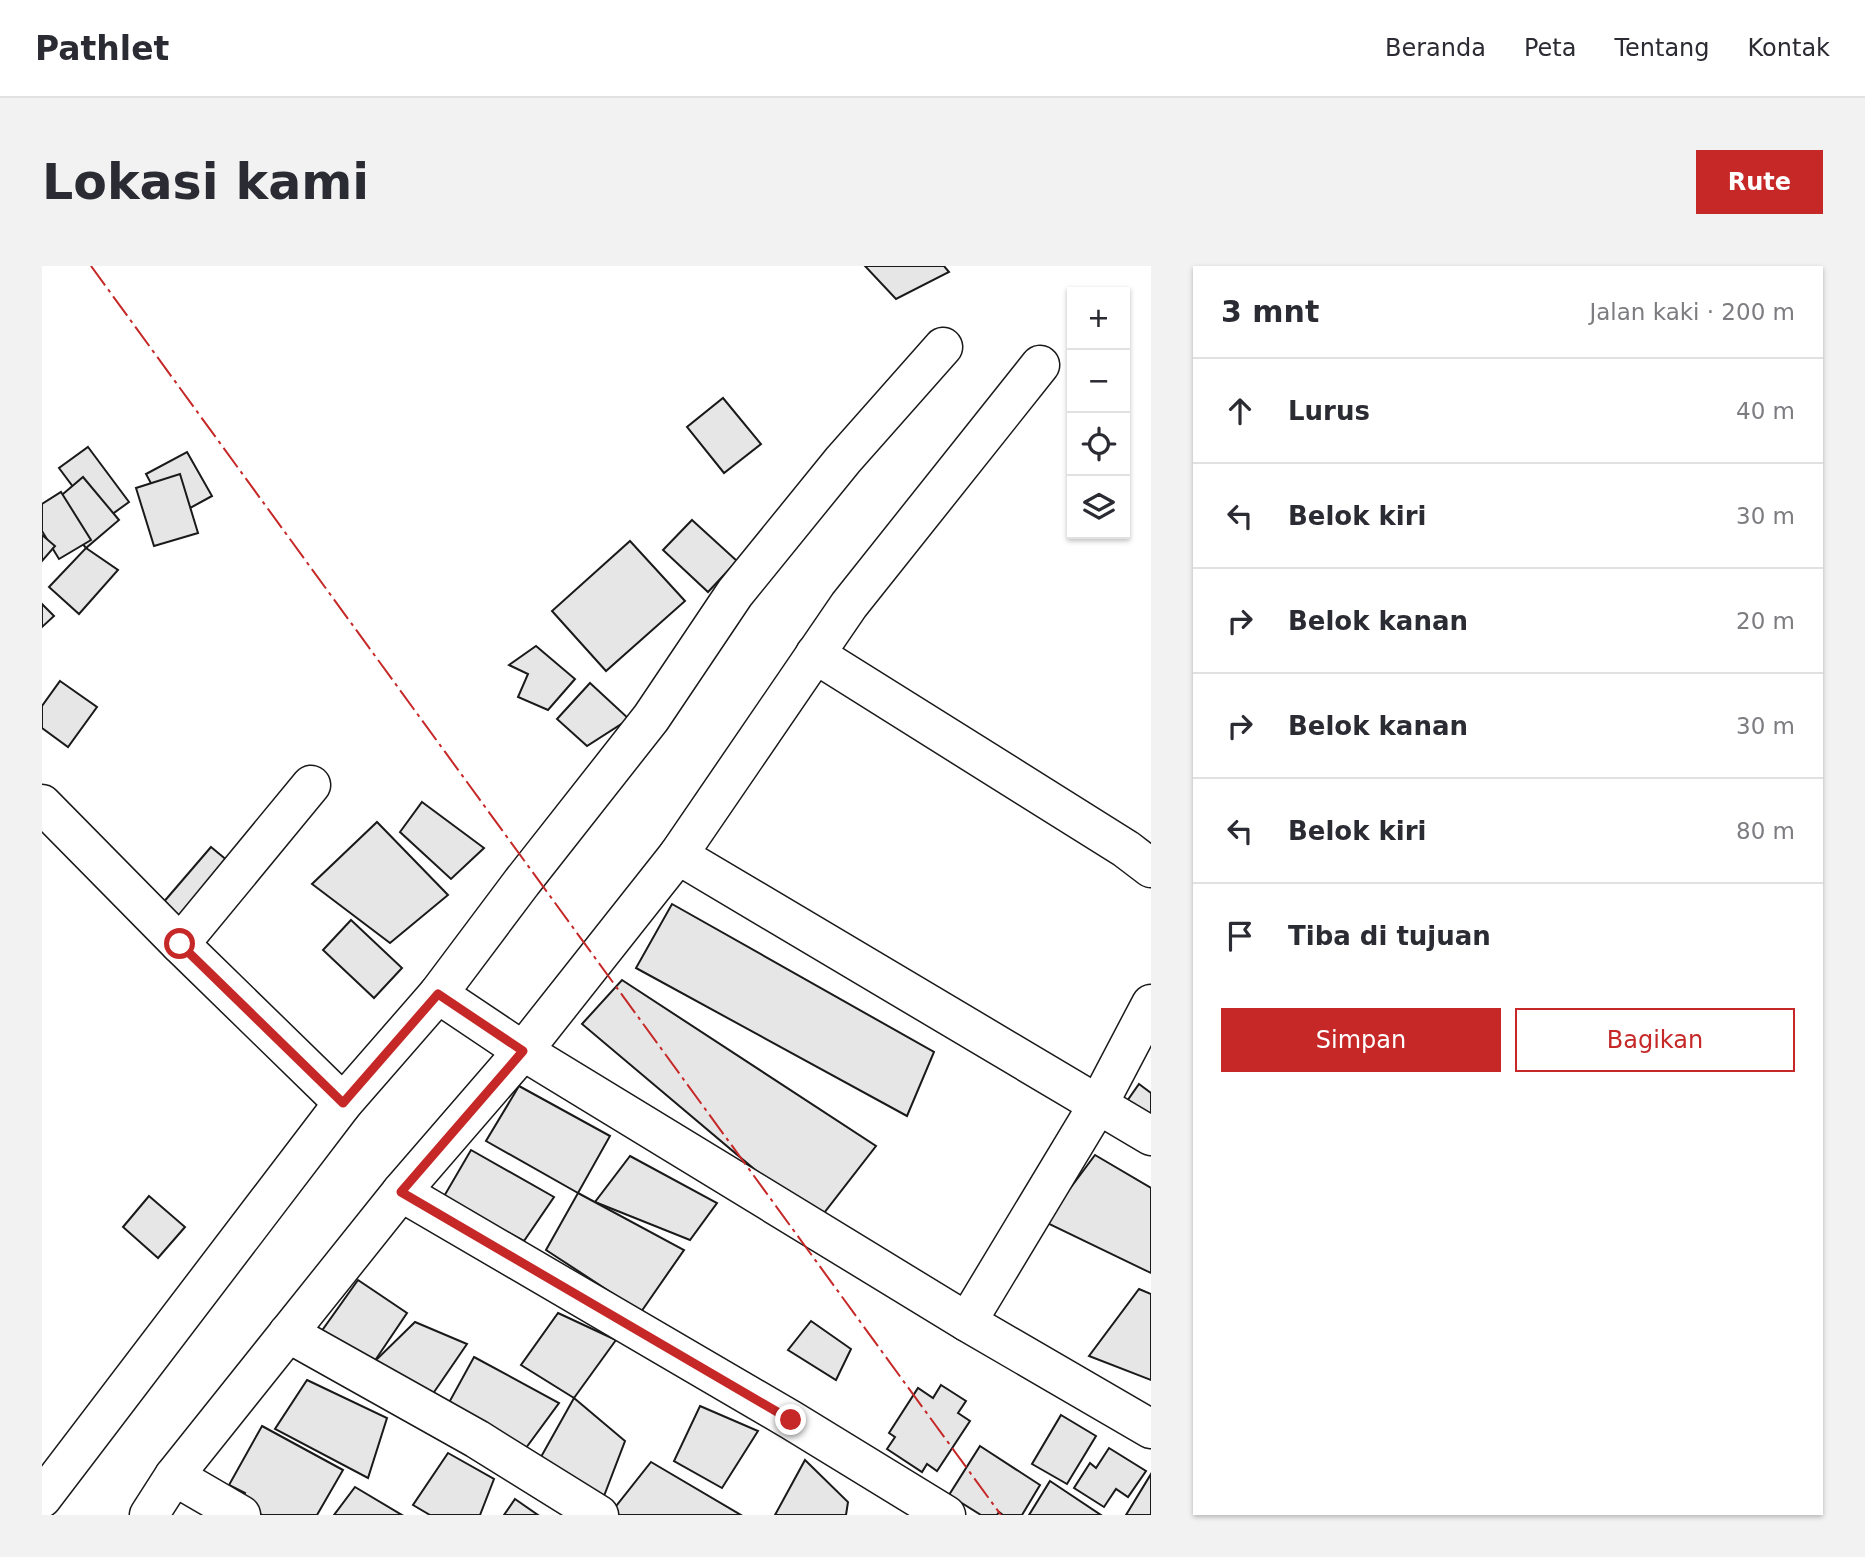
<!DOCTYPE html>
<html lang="id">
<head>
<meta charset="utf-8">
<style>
	body { margin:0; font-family:"DejaVu Sans",sans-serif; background:#f2f2f3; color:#2b2b33 }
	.controls { position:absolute; right:21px; top:21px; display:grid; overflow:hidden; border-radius:0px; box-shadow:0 2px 5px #0004 }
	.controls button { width:63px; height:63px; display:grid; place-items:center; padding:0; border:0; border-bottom:2px solid #e1e1e2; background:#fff; color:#2b2b33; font:35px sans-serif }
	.stop { position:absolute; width:21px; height:21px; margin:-16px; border:5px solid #c62828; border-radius:50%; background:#fff }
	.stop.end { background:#c62828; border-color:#fff; box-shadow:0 2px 7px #0008 }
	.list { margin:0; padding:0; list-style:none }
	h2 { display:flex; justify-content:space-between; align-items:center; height:91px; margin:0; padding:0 28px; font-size:30px }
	h2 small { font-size:23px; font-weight:400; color:#7c7c81 }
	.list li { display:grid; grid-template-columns:46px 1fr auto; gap:21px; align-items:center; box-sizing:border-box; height:105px; padding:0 28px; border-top:2px solid #e1e1e2 }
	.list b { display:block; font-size:26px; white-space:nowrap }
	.list em { font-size:23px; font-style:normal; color:#7c7c81 }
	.actions { display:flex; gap:14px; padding:21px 28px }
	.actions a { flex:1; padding:16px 0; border:2px solid #c62828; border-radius:0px; text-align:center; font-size:24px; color:#c62828 }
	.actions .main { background:#c62828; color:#fff }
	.icon { flex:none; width:38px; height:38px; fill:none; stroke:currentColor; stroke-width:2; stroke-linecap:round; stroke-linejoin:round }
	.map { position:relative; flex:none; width:1109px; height:1249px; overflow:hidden; border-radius:0px }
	header { display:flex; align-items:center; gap:42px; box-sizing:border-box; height:98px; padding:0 35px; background:#fff; border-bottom:2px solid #e1e1e2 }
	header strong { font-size:33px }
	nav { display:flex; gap:38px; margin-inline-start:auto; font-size:24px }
	.intro { display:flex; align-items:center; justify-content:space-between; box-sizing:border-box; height:168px; padding:0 42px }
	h1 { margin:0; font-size:49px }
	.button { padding:18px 32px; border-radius:0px; background:#c62828; color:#fff; font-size:24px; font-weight:700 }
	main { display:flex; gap:42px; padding:0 42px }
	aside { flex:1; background:#fff; border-radius:0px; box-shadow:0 2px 5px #0004 }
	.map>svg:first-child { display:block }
	.building { fill:#e6e6e6; stroke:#1a1a1a; stroke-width:2 }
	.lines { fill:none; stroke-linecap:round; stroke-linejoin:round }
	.minor-casing { stroke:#1a1a1a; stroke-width:41 }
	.minor { stroke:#fff; stroke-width:38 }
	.power { stroke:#c62828; stroke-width:2; stroke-dasharray:24 5 3.5 5; stroke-linecap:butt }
	.route { stroke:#c62828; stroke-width:9 }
</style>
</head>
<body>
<header>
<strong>Pathlet</strong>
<nav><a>Beranda</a><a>Peta</a><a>Tentang</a><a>Kontak</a></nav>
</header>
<div class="intro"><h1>Lokasi kami</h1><a class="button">Rute</a></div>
<main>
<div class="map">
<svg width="1109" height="1249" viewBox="0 0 1109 1249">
	<rect width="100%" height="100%" fill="#fff"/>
	<g class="building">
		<polygon points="823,0 902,0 907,6 854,33"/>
		<polygon points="681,132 719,178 682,207 645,161"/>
		<polygon points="46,181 87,236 58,257 17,202"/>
		<polygon points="145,186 170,230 128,253 104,208"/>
		<polygon points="138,208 156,267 112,280 94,222"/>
		<polygon points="41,211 77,254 44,282 8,239"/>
		<polygon points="19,226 49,274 17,293 0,265 0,238"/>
		<polygon points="650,254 695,295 666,326 621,284"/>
		<polygon points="0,269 13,280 0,295"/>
		<polygon points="588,275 643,335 564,405 510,345"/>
		<polygon points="44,282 76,304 37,348 7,321"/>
		<polygon points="0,338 12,350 0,361"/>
		<polygon points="494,380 533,413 506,444 476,431 486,408 467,399"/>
		<polygon points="18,415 55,441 26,481 0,462 0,440"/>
		<polygon points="548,417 587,453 545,480 515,453"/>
		<polygon points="380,536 442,582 409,613 358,566"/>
		<polygon points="335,556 406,629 348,677 270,618"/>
		<polygon points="169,581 192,600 142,657 120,638"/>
		<polygon points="630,638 892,786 865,850 594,702"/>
		<polygon points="309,654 360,702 332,732 281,684"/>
		<polygon points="580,714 834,880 775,956 540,758"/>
		<polygon points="1097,818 1109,827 1109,856 1083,838"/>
		<polygon points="477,820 568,870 536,927 444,875"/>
		<polygon points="429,884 512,931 482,975 401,932"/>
		<polygon points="1053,889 1109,922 1109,1007 1003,956"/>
		<polygon points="588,890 675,937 648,974 553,936"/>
		<polygon points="536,927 642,984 599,1046 504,984"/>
		<polygon points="107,930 143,961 116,992 81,961"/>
		<polygon points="316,1014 365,1047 332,1096 279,1066"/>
		<polygon points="1097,1023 1109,1028 1109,1114 1047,1090"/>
		<polygon points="516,1047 574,1074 532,1132 479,1099"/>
		<polygon points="769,1055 809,1083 794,1114 746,1084"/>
		<polygon points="373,1056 425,1078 388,1132 332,1096"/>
		<polygon points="432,1091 517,1137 481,1186 404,1142"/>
		<polygon points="265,1114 345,1152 326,1212 233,1163"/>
		<polygon points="899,1119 924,1135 916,1147 928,1155 895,1205 885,1198 880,1206 845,1183 853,1171 847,1167 876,1122 891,1132"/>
		<polygon points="532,1132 583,1175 562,1230 495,1198"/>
		<polygon points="658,1140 716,1165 680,1222 632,1195"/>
		<polygon points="1019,1149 1054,1170 1025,1218 990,1198"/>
		<polygon points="220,1160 301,1204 275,1249 220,1249 198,1237 203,1227 187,1219"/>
		<polygon points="938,1180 998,1219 980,1249 961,1249 957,1246 955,1249 939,1249 907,1229"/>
		<polygon points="1067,1182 1104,1205 1086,1231 1074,1223 1062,1241 1032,1222 1048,1197 1054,1202"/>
		<polygon points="406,1187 452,1213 438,1249 388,1249 371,1239"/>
		<polygon points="763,1194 806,1236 804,1249 733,1249"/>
		<polygon points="609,1196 699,1249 567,1249"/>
		<polygon points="1109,1208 1109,1249 1084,1249"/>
		<polygon points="1008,1215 1059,1249 987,1249"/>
		<polygon points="313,1221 360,1249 292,1249"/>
		<polygon points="473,1233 496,1249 462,1249"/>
	</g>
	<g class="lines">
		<defs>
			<g id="minor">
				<polyline points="773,388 1084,583 1109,602"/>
				<polyline points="0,538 138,678 301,837"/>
				<polyline points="636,589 1109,870"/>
				<polyline points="138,678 269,519"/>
				<polyline points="396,728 481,785 925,1056 1109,1163"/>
				<polyline points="359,926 749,1154 904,1249"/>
				<polyline points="925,1056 1057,837 1109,738"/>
				<polyline points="246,1067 435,1173 557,1249"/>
				<polyline points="132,1210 199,1249"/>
				<polyline points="0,1232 301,837 396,728 480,616 609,452 693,327 801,194 901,81"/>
				<polyline points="107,1249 132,1210 359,926 481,785 636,589 807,339 998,99"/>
			</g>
		</defs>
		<use href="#minor" class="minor-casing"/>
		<use href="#minor" class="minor"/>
		<polyline class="power" points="49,0 959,1249"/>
	</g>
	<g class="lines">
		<polyline class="route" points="138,678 301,837 396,728 481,785 359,926 749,1154"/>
	</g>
</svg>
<div class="controls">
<button>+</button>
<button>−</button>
<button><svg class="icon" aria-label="locate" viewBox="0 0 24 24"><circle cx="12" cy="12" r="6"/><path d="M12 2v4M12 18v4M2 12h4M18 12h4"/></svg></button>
<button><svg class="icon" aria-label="layers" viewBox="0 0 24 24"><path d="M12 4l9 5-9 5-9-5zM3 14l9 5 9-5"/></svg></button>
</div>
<div class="stop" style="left:138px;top:678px"></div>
<div class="stop end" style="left:749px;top:1154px"></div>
</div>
<aside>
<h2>3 mnt<small>Jalan kaki · 200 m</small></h2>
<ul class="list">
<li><svg class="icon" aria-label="ahead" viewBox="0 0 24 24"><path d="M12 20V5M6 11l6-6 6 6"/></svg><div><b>Lurus</b></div><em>40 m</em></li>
<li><svg class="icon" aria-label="left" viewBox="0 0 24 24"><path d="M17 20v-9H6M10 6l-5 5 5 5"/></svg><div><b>Belok kiri</b></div><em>30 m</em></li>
<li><svg class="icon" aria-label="right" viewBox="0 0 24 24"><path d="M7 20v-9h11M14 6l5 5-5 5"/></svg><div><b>Belok kanan</b></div><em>20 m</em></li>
<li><svg class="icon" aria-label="right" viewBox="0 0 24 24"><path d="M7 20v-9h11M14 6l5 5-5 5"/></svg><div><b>Belok kanan</b></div><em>30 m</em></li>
<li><svg class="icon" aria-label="left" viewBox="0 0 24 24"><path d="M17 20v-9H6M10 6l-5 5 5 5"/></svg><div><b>Belok kiri</b></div><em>80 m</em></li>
<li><svg class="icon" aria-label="arrive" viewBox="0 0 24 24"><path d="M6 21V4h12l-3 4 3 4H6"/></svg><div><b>Tiba di tujuan</b></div></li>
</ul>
<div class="actions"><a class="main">Simpan</a><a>Bagikan</a></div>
</aside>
</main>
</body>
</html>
